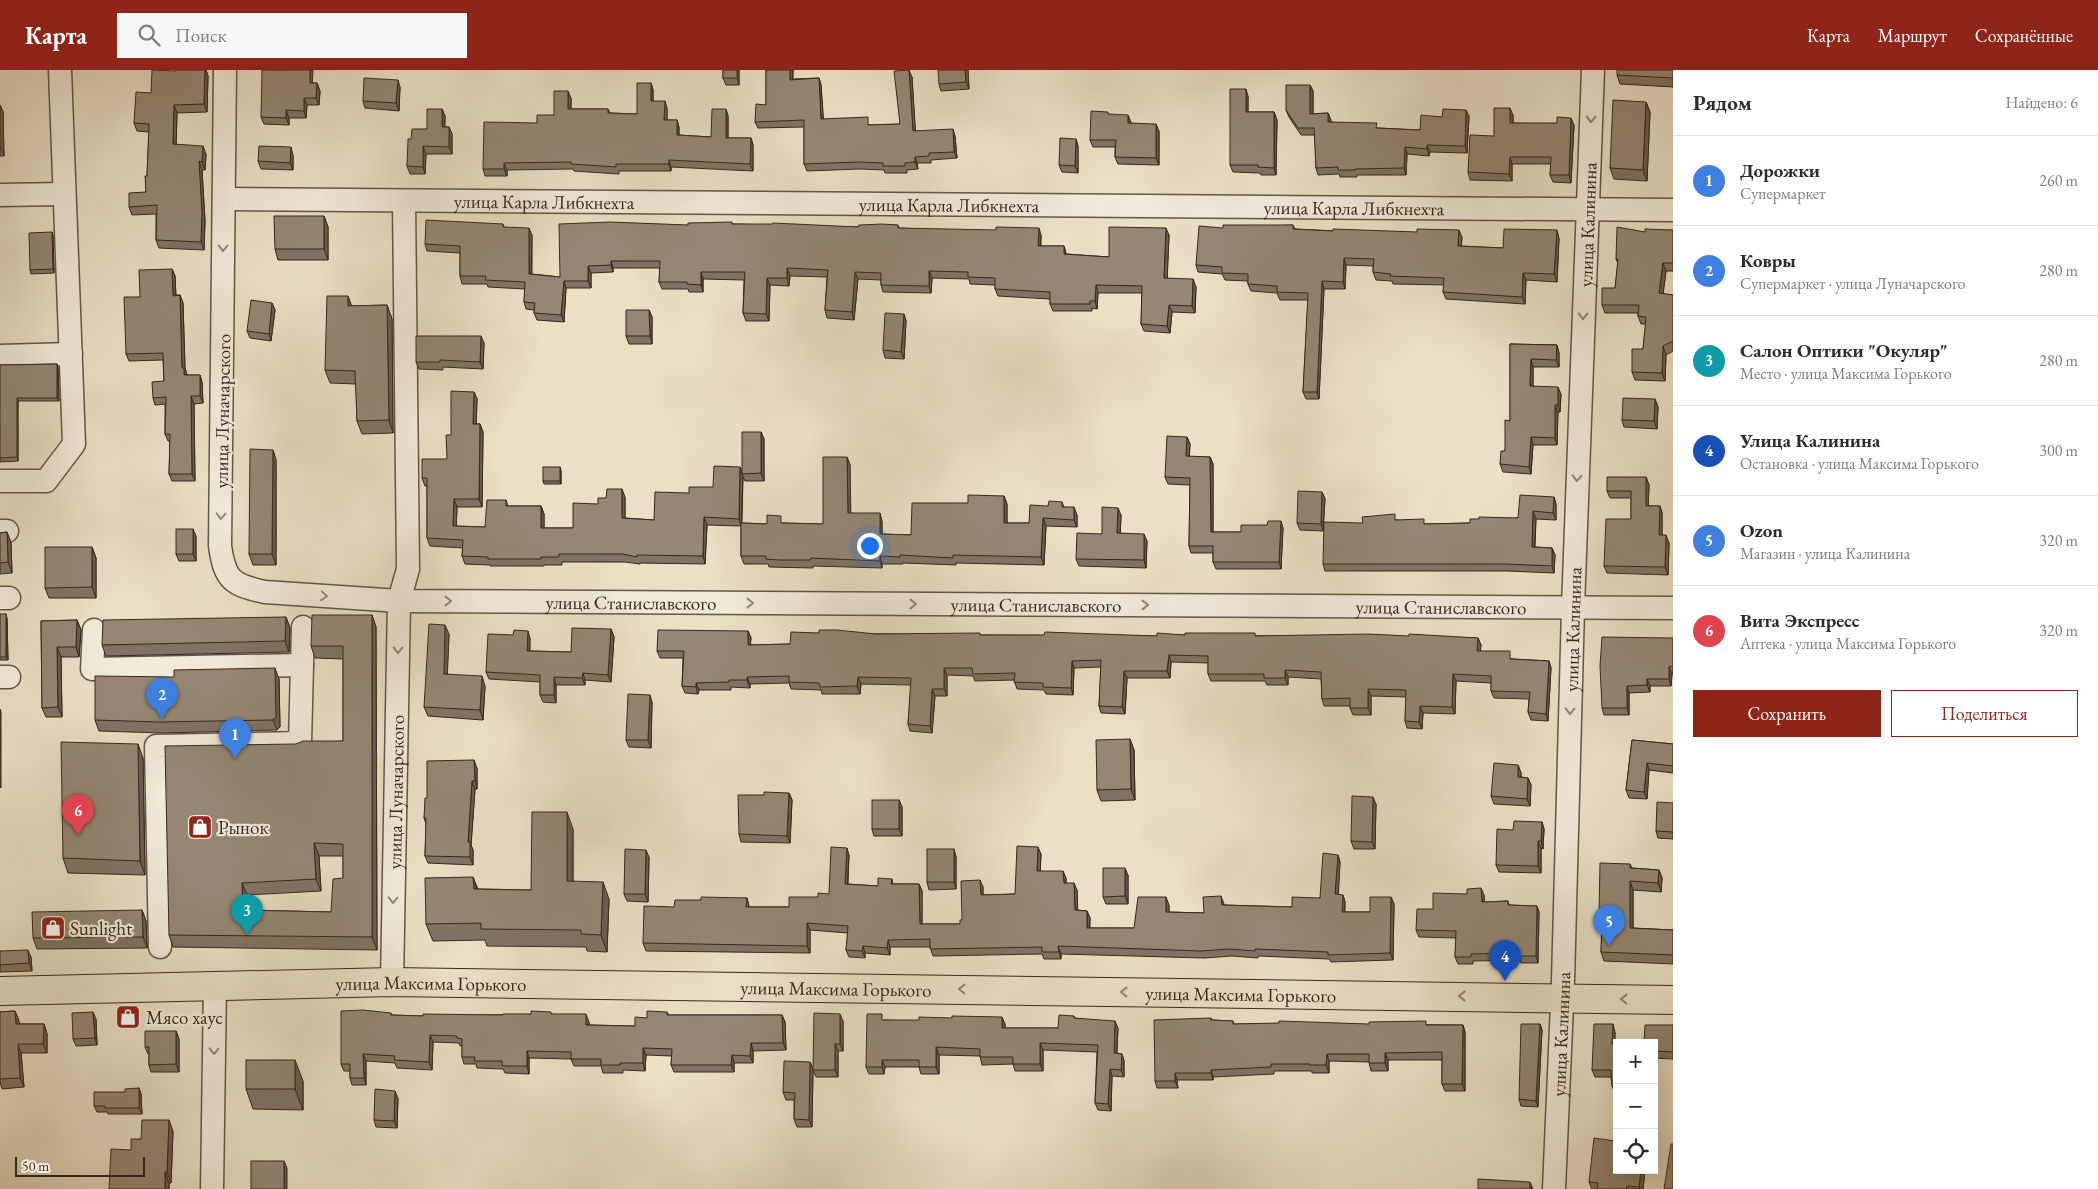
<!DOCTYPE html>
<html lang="ru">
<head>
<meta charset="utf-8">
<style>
	body { margin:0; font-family:"EB Garamond",serif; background:#f7f7f7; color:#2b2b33 }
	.controls { position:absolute; right:15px; bottom:15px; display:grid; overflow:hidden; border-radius:0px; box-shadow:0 5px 20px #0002 }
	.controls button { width:45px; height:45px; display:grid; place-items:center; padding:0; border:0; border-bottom:1px solid #e1e1e2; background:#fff; color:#2b2b33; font:25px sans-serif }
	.scale { position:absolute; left:15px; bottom:12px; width:130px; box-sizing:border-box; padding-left:5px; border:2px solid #37271c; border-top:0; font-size:14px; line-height:18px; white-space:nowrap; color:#37271c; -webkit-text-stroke:4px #f1ebda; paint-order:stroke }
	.you { position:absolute; left:869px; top:475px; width:18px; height:18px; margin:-12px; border:4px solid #fff; border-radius:50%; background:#1a73e8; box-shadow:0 0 0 8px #1a73e833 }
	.badge { display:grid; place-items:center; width:32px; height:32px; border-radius:50%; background:#8f2418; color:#fff; font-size:16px; font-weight:700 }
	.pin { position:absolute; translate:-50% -41px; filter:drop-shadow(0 1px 2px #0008) }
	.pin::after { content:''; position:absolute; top:26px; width:18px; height:15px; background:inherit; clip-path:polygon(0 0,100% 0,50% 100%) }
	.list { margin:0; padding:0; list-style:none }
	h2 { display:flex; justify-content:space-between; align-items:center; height:65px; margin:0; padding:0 20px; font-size:21px }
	h2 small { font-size:16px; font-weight:400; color:#7c7c81 }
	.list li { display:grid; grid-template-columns:32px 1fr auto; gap:15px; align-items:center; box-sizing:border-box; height:90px; padding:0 20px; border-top:1px solid #e1e1e2 }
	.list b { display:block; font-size:19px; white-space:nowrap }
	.list p { margin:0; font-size:16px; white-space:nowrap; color:#7c7c81 }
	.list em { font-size:16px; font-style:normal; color:#7c7c81 }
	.actions { display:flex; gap:10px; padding:15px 20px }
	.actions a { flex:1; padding:11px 0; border:1px solid #8f2418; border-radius:0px; text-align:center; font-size:18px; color:#8f2418 }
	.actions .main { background:#8f2418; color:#fff }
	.icon { flex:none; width:28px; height:28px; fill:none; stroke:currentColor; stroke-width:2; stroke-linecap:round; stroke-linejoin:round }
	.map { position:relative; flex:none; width:1673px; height:1119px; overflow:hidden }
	header { display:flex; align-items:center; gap:30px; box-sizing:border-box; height:70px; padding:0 25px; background:#8f2418; color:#fff }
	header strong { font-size:24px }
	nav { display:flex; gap:28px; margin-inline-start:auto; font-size:18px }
	.search { width:350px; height:45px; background:#f7f7f7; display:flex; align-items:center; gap:12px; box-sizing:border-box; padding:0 18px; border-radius:0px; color:#7c7c81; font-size:19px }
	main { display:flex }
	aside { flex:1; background:#fff }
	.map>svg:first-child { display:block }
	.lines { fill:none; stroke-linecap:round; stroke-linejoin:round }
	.minor-casing { stroke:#645546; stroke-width:25 }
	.major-casing { stroke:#37271c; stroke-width:30 }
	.minor { stroke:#f1ebda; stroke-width:22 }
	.major { stroke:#e9e0c6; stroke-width:28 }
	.wall { fill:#7f7464; stroke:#37271c; fill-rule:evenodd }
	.shaded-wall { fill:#685e51; stroke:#37271c }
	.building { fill:#948774; stroke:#37271c; fill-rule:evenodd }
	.oneway { stroke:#94897b }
	.oneway2 { stroke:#908471 }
	.labels { text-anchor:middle; stroke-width:4.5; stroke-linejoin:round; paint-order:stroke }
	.street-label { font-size:19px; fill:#37271c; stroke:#f1ebda }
	.poi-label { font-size:19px; fill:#37271c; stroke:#f1ebda; text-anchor:start }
</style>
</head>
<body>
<header>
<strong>Карта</strong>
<div class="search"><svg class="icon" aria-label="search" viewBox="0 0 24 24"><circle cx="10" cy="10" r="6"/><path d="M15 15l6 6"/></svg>Поиск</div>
<nav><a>Карта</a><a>Маршрут</a><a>Сохранённые</a></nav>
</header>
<main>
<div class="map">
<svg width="1673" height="1119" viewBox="0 0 1673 1119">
	<rect width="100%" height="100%" fill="#e9e0c6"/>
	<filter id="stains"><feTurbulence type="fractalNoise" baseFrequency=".004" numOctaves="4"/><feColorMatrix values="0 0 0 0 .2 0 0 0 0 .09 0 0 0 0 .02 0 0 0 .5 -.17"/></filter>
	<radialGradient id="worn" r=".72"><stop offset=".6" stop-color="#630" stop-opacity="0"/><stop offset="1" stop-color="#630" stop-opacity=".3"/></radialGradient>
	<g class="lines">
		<defs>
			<g id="minor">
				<path id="s1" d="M225,0L220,476C225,510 232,515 265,522L399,531L1673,538"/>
				<polyline points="0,125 64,124"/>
				<path id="s2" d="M224,129L1673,140"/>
				<polyline points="0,286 71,284"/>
				<polyline points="0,411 46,411 74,374 60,0"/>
				<polyline points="0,461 7,461"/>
				<polyline points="0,528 9,528"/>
				<polyline points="94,560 92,599 302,595"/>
				<polyline points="0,607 9,607"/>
				<polyline points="160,877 156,676 300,673 303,557"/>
				<path id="s3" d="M392,912L399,531L408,499L404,131"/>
				<polyline points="212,1119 215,915"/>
				<path id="s4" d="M1554,1119L1563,911L1573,538L1593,0"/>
			</g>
			<g id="major">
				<path id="s5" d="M0,921L392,912L1673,930"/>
			</g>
		</defs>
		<use href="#minor" class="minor-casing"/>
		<use href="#major" class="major-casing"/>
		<use href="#minor" class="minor"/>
		<use href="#major" class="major"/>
	</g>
	<g class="wall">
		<polygon points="176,0 206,0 208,6 207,42 177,43 176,75 206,84 205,100 202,100 205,151 204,180 159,178 156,170 156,144 132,145 129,137 146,122 147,106 149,62 137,61 134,53 151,23 176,1"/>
		<polygon points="723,0 739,0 739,15 726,15 723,8"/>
		<polygon points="766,0 793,0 793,9 819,8 821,15 823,49 871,55 900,54 912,7 915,61 955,66 957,88 931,90 931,93 917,93 918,99 907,100 907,103 885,103 884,100 860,99 807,101 804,94 804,57 758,58 755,52 766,35"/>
		<polygon points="968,0 969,19 941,21 939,14"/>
		<polygon points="1673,0 1673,17 1620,14 1617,5"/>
		<polygon points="312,13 317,13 320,21 319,35 307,35 306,48 289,48 289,55 264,54 261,47"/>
		<polygon points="651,13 653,20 653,31 667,38 667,50 677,50 679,57 679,65 711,67 726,39 728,46 728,68 751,68 753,75 753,101 671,97 671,101 619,101 619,104 574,101 573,99 507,100 507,106 485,106 483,99 537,53 554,45 571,28 571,39 608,39 610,43 637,44"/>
		<polygon points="1310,15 1313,21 1313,44 1328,43 1331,52 1378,58 1420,60 1442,47 1469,46 1467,83 1430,82 1429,86 1407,84 1406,105 1357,105 1357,107 1340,107 1339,104 1318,105 1316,98 1315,65 1301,65 1289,47 1286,40"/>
		<polygon points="400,17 399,41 365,38 363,31"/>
		<polygon points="1248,26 1248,42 1274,42 1277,50 1276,105 1261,105 1260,103 1233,102 1230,95"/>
		<polygon points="1646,32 1650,42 1647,111 1614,109 1610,98"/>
		<polygon points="0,35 3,42 4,86 0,86"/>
		<polygon points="442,39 445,46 445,57 449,57 452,64 452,84 426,84 425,104 410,104 407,96 411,69 427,59"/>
		<polygon points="1109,44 1131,52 1131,53 1159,61 1159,95 1118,94 1115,87 1115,77 1093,77 1090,70"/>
		<polygon points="1513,45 1513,53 1574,55 1571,113 1553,112 1550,105 1551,94 1512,94 1512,111 1470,110 1468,102 1494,66"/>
		<polygon points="1076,69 1078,76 1078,103 1062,102 1059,95"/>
		<polygon points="293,85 293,100 261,99 258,91"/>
		<polygon points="324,146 328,157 328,190 278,190 275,179"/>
		<polygon points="503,154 504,157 532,165 532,204 560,207 688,155 733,154 858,157 898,155 899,158 1041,165 1041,176 1064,176 1066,184 1109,187 1169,165 1167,208 1196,217 1195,243 1172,242 1170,263 1144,261 1141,254 1142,223 1098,223 1097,239 1092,238 1092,241 1053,241 1050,234 1050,229 998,226 995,219 995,215 970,214 969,209 932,208 931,223 883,222 881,215 881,210 858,209 854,250 827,248 825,240 827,207 790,206 789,216 770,215 769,251 746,251 743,243 744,210 703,209 703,222 689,222 688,219 662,219 659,212 660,198 613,198 613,202 591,203 591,218 566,218 564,252 537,250 534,243 534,240 526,239 524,232 525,219 488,217 487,214 462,214 460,206 460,183 427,181 425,174"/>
		<polygon points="1293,155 1295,159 1462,167 1461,176 1503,178 1559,168 1557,212 1526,210 1525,234 1446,229 1443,222 1444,215 1393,214 1392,211 1376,210 1373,202 1373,196 1346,195 1345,219 1324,219 1319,329 1306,329 1303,322 1308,230 1280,230 1277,223 1251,221 1248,214 1248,211 1225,210 1222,204 1198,202 1196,195 1223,158"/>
		<polygon points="1673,160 1673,201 1666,201 1663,224 1673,225 1673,281 1666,285 1665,311 1635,310 1632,302 1643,279 1646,254 1641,254 1638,246 1638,243 1605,243 1602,235 1615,218 1618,194 1616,189 1645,162"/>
		<polygon points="52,162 53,166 54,203 31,204 30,200"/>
		<polygon points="172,199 175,206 176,225 180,225 183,233 185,298 187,305 200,305 202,312 203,333 194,334 195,411 172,411 169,404 170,371 168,371 165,364 165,334 155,335 153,328 164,311 163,290 129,291 126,284 140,227"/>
		<polygon points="272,233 275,240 271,271 250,268 247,261"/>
		<polygon points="387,235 392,249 393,363 362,364 357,351 356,314 330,313 325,300 351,236"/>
		<polygon points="649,240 652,247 652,274 629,274 626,266"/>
		<polygon points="904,244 906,251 904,289 885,288 883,280"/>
		<polygon points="484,273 483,299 443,297 443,300 419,299 416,292"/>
		<polygon points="1510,274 1557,275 1559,283 1559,297 1533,297 1533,316 1561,324 1560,342 1558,342 1557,375 1533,375 1531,404 1503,402 1500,394 1505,381 1510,351"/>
		<polygon points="57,294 58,298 59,331 18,331 18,391 0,392 0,295"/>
		<polygon points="474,322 477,329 476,354 480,354 483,362 482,437 457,437 456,456 485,457 506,430 508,436 541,436 544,444 544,458 573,458 598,434 606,428 625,427 625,448 654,450 689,423 713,417 740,397 742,402 761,362 764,369 764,411 745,411 743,407 742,453 767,454 783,453 823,454 847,387 850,395 850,443 882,451 882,464 911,465 968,433 1004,426 1007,434 1007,453 1029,453 1048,436 1062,432 1064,437 1077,445 1077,457 1046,456 1044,495 956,493 956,495 903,493 903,494 882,494 882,498 813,496 813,498 769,497 768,494 744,494 741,486 741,456 707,455 705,494 640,493 640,494 625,492 562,492 562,495 544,495 544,496 490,496 490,495 465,494 462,486 463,478 430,476 427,468 427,416 425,416 422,408 447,389"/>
		<polygon points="1655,329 1658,337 1657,359 1624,357 1622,350"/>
		<polygon points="1187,367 1190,374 1189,387 1210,387 1213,394 1213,462 1241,462 1283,458 1281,499 1216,499 1213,492 1213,483 1191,483 1189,476 1190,415 1168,414 1165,407"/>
		<polygon points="273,380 276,390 276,495 253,495 249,484"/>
		<polygon points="560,397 561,401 561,414 544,414 543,411"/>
		<polygon points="1646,407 1649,415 1648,436 1660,436 1662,443 1662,465 1669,473 1668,505 1607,503 1604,496 1631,449 1631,428 1610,428 1607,421"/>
		<polygon points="1322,422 1325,429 1323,461 1300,460 1297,453"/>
		<polygon points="1554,427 1556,434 1556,450 1536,449 1535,477 1552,478 1555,485 1554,503 1507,501 1325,501 1323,494 1363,453 1397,450 1426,454 1470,453 1479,449 1518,448"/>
		<polygon points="1121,445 1120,463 1147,471 1146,498 1079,496 1076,489"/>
		<polygon points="7,462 11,473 12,503 0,504 0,463"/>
		<polygon points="196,466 196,491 179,491 176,484"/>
		<polygon points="92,477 96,488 96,528 49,528 45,518"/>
		<polygon points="0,544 7,548 8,590 0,590"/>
		<path d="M372,545L376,557L377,880L173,877L169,865L296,674L343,671V589L315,588L311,576ZM319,786H343V808L331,842L247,840V825L321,821Z"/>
		<polygon points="286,547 290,558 289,582 106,586 102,575"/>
		<polygon points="77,550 81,560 79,587 61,587 62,647 46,647 42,638 41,551"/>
		<polygon points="611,559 614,567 611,612 585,610 585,615 556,615 556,633 543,632 540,625 540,612 489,609 486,602 530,568 530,581 571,582"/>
		<polygon points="748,561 751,568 750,575 790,574 819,563 981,565 1157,566 1185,565 1478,568 1481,575 1480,581 1513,589 1549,591 1551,598 1548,651 1531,650 1528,642 1529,629 1494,628 1491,621 1491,613 1456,611 1455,644 1423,643 1422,659 1407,658 1405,651 1406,627 1371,626 1371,645 1353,645 1350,638 1350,636 1324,636 1322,629 1321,609 1288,607 1288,615 1267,615 1265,611 1211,611 1208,604 1208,593 1171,592 1170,608 1127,608 1125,644 1101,643 1099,636 1101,597 1074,598 1073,625 1046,624 1044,620 1017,619 1014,610 975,611 973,606 947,605 947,626 935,626 932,663 910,661 908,654 911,615 861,614 860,624 822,624 821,620 791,619 789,613 750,614 750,618 731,617 731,620 699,620 698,624 685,623 682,616 683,588 660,588 657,581"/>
		<polygon points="449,564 447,604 485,616 483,650 428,646 424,637"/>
		<polygon points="1673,568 1673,604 1672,604 1671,616 1650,616 1650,622 1629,623 1629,645 1604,645 1602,638"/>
		<polygon points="279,609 280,657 277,660 163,663 99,661 95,650"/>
		<polygon points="652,632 651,678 629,677 626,670"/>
		<polygon points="1130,669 1134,680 1135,730 1101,731 1097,720"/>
		<polygon points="1632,670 1673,674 1673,703 1649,700 1647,729 1629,728 1626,720"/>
		<polygon points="143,688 145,805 68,803 63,788"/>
		<polygon points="1518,695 1521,703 1521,707 1528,708 1531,715 1530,736 1494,734 1491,726"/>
		<polygon points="477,698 477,719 475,719 471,775 473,780 473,795 428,793 425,786 426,754 424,748 427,728"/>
		<polygon points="789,723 792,730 790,773 741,772 739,764"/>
		<polygon points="899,730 902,737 902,766 874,766 872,759"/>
		<polygon points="1673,733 1673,769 1658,768 1656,761"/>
		<polygon points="1376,734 1375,779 1354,779 1351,771"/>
		<polygon points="1542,752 1544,759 1543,779 1541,778 1541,803 1499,802 1496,795 1513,760"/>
		<polygon points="573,759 573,811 609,829 607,882 587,881 586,877 487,876 485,870 433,871 426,854 473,807 478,819 531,820"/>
		<polygon points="1041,784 1040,801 1066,808 1066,813 1077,820 1077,840 1087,841 1090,848 1090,858 1134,858 1169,835 1169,842 1204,843 1224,834 1224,835 1292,837 1320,828 1338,785 1340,792 1338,825 1343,825 1345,832 1345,842 1370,842 1391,827 1394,834 1393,890 1331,892 1329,889 1258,886 1258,888 1232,886 1204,888 1061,884 1061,889 1044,889 1042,884 933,886 930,877 890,877 890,885 865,883 865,888 849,887 846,880 848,863 810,860 810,883 646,881 643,873 674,837 701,830 747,828 749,837 789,837 818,827 829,824 849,785 848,814 878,816 892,809 893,814 919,814 922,821 922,854 960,854 983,817 983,825 1015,824"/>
		<polygon points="956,786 956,819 929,820 927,812"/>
		<polygon points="649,787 648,832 627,831 624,824"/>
		<polygon points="1630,794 1632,798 1659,800 1662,808 1661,822 1633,820 1633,858 1673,860 1673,894 1604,891 1601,882 1602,852 1599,844"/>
		<polygon points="1128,805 1128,834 1106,834 1103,827"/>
		<polygon points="1484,825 1484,832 1508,831 1509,835 1537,836 1539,842 1538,893 1521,893 1520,890 1473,891 1473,894 1458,894 1455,887 1456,868 1419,867 1416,860 1433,839"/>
		<polygon points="142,840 146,851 147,878 37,879 33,868"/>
		<polygon points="0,881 31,887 32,901 0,902"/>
		<polygon points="15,941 19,951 19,954 44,954 47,964 47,983 21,983 24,1017 2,1019 0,1012 0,942"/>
		<polygon points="667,942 669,945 782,945 785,952 786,980 753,981 753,993 734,993 734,1002 674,1002 671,995 672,986 646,985 645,1001 623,1000 623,1003 603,1003 601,996 574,996 571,989 529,988 529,1004 505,1003 503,999 477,998 476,994 464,994 462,987 462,976 460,976 459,973 433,972 432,1000 397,998 395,993 366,991 366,1015 352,1015 350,1008 350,1001 344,1001 341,994 391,943 392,945 423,946 552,944 589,952 589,955 635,956 647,948"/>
		<polygon points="1074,946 1075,948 1118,958 1117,983 1122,984 1124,991 1124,1007 1112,1006 1111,1041 1098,1040 1095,1033 1097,982 1043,980 1043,1001 1015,1001 1013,994 982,995 980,986 939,985 939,1004 921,1004 919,997 885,997 884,1004 869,1004 866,997 884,950 1005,954 1005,958 1058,958"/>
		<polygon points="1211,948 1212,950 1233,951 1234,954 1463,955 1465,962 1465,1021 1445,1021 1442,1014 1442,990 1388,990 1388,1001 1371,1001 1369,992 1329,991 1329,1003 1312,1003 1312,1001 1274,1001 1274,1004 1213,1007 1213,1010 1177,1010 1178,1018 1157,1018 1155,1011"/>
		<polygon points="96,949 97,975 76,976 73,969"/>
		<polygon points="843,951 843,981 838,981 838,1007 816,1007 813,1000"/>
		<polygon points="1540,954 1542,960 1538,1037 1521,1036 1519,1029"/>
		<polygon points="1673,955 1673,989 1654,988 1654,973"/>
		<polygon points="176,961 179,969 179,1002 151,1002 149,995 149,984 148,984 145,977"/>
		<polygon points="1615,962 1615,974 1617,974 1617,1023 1615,1023 1612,1016 1611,1007 1595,1007 1592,1000"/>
		<polygon points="810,992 813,999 812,1057 797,1057 794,1049 794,1030 786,1030 783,1022"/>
		<polygon points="303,1011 303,1040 253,1039 246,1019"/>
		<polygon points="139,1018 141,1024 142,1044 108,1044 107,1042 97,1042 94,1036 125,1022"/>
		<polygon points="398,1028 397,1058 376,1057 374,1050"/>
		<polygon points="173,1061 171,1113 169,1113 169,1119 109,1119 131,1080 141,1069"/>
		<polygon points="1615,1071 1617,1076 1617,1100 1645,1100 1643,1119 1592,1119 1589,1112"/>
	</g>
	<g class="shaded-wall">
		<polygon points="205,0 206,0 208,6 207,42 204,34"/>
		<polygon points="310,0 313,0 312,20 310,13"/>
		<polygon points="737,0 739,0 739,15 737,8"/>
		<polygon points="790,0 793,0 792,16 790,10"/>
		<polygon points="909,0 912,7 916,68 913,61"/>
		<polygon points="965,0 968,0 969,19 966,12"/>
		<polygon points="819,8 821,15 824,56 821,49"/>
		<polygon points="398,10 400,17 399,41 396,33"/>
		<polygon points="317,13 320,21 319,35 316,28"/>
		<polygon points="651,13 653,20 653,38 651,31"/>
		<polygon points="1310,15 1313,21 1313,51 1310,44"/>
		<polygon points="1246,19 1248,26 1248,50 1246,42"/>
		<polygon points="568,21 571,28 571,46 568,39"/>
		<polygon points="304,28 307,35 306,48 304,41"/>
		<polygon points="665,31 667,38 667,57 664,50"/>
		<polygon points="1646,32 1650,42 1647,111 1643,100"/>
		<polygon points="0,35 3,42 4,86 0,76"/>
		<polygon points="174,35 177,43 176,83 173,74"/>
		<polygon points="1510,38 1513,45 1513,60 1510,53"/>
		<polygon points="442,39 445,46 444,64 442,57"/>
		<polygon points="726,39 728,46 728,75 726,68"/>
		<polygon points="286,40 289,48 289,55 286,48"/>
		<polygon points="1466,40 1469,46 1467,83 1465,76"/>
		<polygon points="1274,42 1277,50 1276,105 1274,98"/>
		<polygon points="1328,43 1331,50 1331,59 1328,52"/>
		<polygon points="1128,45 1131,52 1131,60 1128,53"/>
		<polygon points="1571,48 1574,55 1571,113 1569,105"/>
		<polygon points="677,50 679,57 679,72 677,65"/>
		<polygon points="1156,54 1159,61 1159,95 1156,88"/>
		<polygon points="449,57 452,64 452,84 449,77"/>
		<polygon points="953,59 955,66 957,88 954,82"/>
		<polygon points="751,68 753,75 753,101 750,94"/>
		<polygon points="1076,69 1078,76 1078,103 1075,96"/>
		<polygon points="1427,75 1430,82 1429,86 1427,79"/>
		<polygon points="203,76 206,84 205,100 202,92"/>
		<polygon points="423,76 426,84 425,104 423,97"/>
		<polygon points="291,77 293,85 293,100 290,93"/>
		<polygon points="1405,77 1407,84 1406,105 1404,98"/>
		<polygon points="915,87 917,93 918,99 915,92"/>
		<polygon points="1510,87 1512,94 1512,111 1509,104"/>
		<polygon points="669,90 671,97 671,101 669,94"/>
		<polygon points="199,91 202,100 205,151 204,180 201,172"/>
		<polygon points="504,93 507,100 507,106 504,99"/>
		<polygon points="324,146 328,157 328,190 324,179"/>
		<polygon points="529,158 532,165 531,212 529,204"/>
		<polygon points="1039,158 1041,165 1040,183 1038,176"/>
		<polygon points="1166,158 1169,165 1167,215 1164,208"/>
		<polygon points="1459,160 1462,167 1461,183 1458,176"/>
		<polygon points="1557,160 1559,168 1557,212 1554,204"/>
		<polygon points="52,162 53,166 54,203 53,199"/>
		<polygon points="1064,176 1066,183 1066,192 1064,184"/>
		<polygon points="1344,188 1346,195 1345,219 1343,212"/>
		<polygon points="611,191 613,198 613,202 611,195"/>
		<polygon points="1663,193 1666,201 1662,232 1659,223"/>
		<polygon points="588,196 591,203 591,218 588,211"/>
		<polygon points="787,198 790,206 789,216 787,208"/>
		<polygon points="172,199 175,206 176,233 173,226"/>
		<polygon points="929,201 932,208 931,223 929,216"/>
		<polygon points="701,202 703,209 703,222 701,215"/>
		<polygon points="855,202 858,209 854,250 852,242"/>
		<polygon points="1523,203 1526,210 1525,234 1522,227"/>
		<polygon points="767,208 770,215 769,251 766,244"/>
		<polygon points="1193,209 1196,217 1195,243 1192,236"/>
		<polygon points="564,211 566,218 564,252 561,245"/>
		<polygon points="1322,211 1324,219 1319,329 1317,322"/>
		<polygon points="1096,215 1098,223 1097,239 1095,231"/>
		<polygon points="180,225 183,233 185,298 187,305 187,312 182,298"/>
		<polygon points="348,226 353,239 348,236"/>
		<polygon points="272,233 275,240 271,271 269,264"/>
		<polygon points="387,235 392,249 393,363 389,350"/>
		<polygon points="1169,235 1172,242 1170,263 1167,256"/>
		<polygon points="649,240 652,247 652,274 650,266"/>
		<polygon points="904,244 906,251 904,289 901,282"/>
		<polygon points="481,266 484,273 483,299 480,292"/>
		<polygon points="1557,275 1559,283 1559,297 1556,290"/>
		<polygon points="1663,276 1666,285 1665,311 1662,303"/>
		<polygon points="1531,289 1533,297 1533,323 1530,316"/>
		<polygon points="57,294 58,298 59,331 57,328"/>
		<polygon points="200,305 202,312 203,333 200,326"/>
		<polygon points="1558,317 1561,324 1560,342 1558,335"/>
		<polygon points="474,322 477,329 476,362 473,354"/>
		<polygon points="191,326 194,334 195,411 192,404"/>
		<polygon points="17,328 18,331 18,391 17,387"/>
		<polygon points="1655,329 1658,337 1657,359 1654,351"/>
		<polygon points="1555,335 1558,342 1557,375 1555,368"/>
		<polygon points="480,354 483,362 482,437 479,429"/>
		<polygon points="761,362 764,369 764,411 761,403"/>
		<polygon points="1187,367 1190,374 1189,394 1186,386"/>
		<polygon points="1531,367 1533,375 1531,404 1529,397"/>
		<polygon points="273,380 276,390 276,495 272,484"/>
		<polygon points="847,387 850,395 851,451 848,443"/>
		<polygon points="1210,387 1213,394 1213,469 1211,462"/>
		<polygon points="560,397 561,401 561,414 560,411"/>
		<polygon points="740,397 743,407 741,456 739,449"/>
		<polygon points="1646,407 1649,415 1648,443 1646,436"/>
		<polygon points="622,419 625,427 625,456 622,448"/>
		<polygon points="1322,422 1325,429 1323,461 1321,454"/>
		<polygon points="1004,426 1007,434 1007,461 1004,453"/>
		<polygon points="1554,427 1556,434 1556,450 1553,443"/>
		<polygon points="454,429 457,437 456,464 453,456"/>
		<polygon points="541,436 544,444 544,466 541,458"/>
		<polygon points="1660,436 1662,443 1662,472 1659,465"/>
		<polygon points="1074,437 1077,445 1077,457 1074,450"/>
		<polygon points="1118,438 1121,445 1120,470 1117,463"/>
		<polygon points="1533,441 1536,449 1534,484 1532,477"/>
		<polygon points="880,443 882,451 882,472 880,464"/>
		<polygon points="704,447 707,455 705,494 703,486"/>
		<polygon points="1043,448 1046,456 1044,495 1041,487"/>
		<polygon points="1281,451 1283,458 1281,499 1279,492"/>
		<polygon points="193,459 196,466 196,491 193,484"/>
		<polygon points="7,462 11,473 12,503 8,492"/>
		<polygon points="1144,464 1147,471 1146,498 1144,490"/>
		<polygon points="1666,465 1669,473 1668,505 1665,497"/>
		<polygon points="92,477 96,488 96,528 92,517"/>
		<polygon points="1552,478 1555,485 1554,503 1552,496"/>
		<polygon points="880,486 882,494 882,498 880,491"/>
		<polygon points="6,544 7,548 8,590 6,587"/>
		<polygon points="372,545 376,557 377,880 372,867"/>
		<polygon points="286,547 290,558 289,582 285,571"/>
		<polygon points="77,550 81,560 79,587 76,577"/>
		<polygon points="445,555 449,564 447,614 444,604"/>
		<polygon points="611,559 614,567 611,612 608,605"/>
		<polygon points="528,561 530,568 529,589 527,581"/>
		<polygon points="748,561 751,568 750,582 748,575"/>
		<polygon points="1478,568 1481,575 1480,588 1477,581"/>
		<polygon points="57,577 61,587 62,647 58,637"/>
		<polygon points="1169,585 1171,592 1170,608 1167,601"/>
		<polygon points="1072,591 1074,598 1073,625 1071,618"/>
		<polygon points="1549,591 1551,598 1548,651 1546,644"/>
		<polygon points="1669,597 1672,604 1671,616 1669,609"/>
		<polygon points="275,598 279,609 280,657 277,660 273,650"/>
		<polygon points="944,598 947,605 947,626 944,619"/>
		<polygon points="1285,600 1288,607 1288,615 1285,608"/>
		<polygon points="1124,601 1127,608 1125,644 1122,637"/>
		<polygon points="583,603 585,610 585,615 582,608"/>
		<polygon points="1453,604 1456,611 1455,644 1452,637"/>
		<polygon points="482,606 485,616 483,650 480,640"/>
		<polygon points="554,607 556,615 556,633 554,625"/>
		<polygon points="747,607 750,614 750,618 747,610"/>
		<polygon points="858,607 861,614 860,624 857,616"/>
		<polygon points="1647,609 1650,616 1650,622 1647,615"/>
		<polygon points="696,613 699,620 698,624 696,617"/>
		<polygon points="1627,616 1629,623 1629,645 1627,638"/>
		<polygon points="932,619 935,626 932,663 930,656"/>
		<polygon points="1368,619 1371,626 1371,645 1368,638"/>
		<polygon points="650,625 652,632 651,678 648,670"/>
		<polygon points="1420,636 1423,643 1422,659 1419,652"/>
		<polygon points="0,639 1,642 1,718 0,715"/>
		<polygon points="1130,669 1134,680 1135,730 1131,719"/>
		<polygon points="138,674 143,688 145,805 140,791"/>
		<polygon points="474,690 477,698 477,719 475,711"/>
		<polygon points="1647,693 1649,700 1647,729 1644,722"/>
		<polygon points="1518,695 1521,703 1520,714 1518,707"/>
		<polygon points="1528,708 1531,715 1530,736 1527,729"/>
		<polygon points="472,711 475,719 471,775 473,780 473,795 470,787 468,772"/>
		<polygon points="789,723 792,730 790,773 787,766"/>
		<polygon points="1373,727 1376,734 1375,779 1372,772"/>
		<polygon points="899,730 902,737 902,766 899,759"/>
		<polygon points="567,742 573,759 573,828 567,811"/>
		<polygon points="1542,752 1544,759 1543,779 1541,771"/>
		<polygon points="1538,771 1541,778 1541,803 1538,796"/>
		<polygon points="314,773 319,786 321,821 316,809"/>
		<polygon points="1038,777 1041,784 1040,808 1037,801"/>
		<polygon points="847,778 849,785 847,821 845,814"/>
		<polygon points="954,779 956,786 956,819 954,812"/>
		<polygon points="646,780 649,787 648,832 645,824"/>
		<polygon points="1338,785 1340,792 1338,832 1335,824"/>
		<polygon points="1125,798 1128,805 1128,834 1125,826"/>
		<polygon points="1659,800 1662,808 1661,822 1658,813"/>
		<polygon points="1063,801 1066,808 1066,820 1064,813"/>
		<polygon points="473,807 479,824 474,819"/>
		<polygon points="980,810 983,817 983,832 981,825"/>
		<polygon points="1630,811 1633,820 1633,867 1630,858"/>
		<polygon points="603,812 609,829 607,882 601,865"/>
		<polygon points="242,813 247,825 248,852 243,840"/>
		<polygon points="1074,813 1077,820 1078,848 1075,840"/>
		<polygon points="919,814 922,821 922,861 920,854"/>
		<polygon points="1481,818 1484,825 1485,839 1482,832"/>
		<polygon points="1343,825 1345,832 1344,849 1342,842"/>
		<polygon points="1221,826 1224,834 1224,843 1222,835"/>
		<polygon points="1166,827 1169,835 1169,849 1166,842"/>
		<polygon points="1391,827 1394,834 1393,890 1390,883"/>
		<polygon points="747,828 749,836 749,844 746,837"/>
		<polygon points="1537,836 1539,842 1538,893 1536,886"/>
		<polygon points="142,840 146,851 147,878 143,867"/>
		<polygon points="1087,841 1090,848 1089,865 1087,858"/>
		<polygon points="807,853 810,860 810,883 807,876"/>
		<polygon points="888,870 890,877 890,885 887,878"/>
		<polygon points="863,876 865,883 865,888 862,881"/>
		<polygon points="1058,876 1061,884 1061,889 1059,882"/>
		<polygon points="28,880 31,887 32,901 29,893"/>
		<polygon points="15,941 19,951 20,963 16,954"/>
		<polygon points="93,942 96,949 97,975 95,968"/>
		<polygon points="586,944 589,952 589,963 586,955"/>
		<polygon points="840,944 843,951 843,981 840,974"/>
		<polygon points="782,945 785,952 786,980 783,973"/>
		<polygon points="1002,947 1005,954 1005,965 1002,958"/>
		<polygon points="1115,951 1118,958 1116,990 1114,983"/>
		<polygon points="44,954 47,964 47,983 43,974"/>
		<polygon points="1540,954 1542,960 1538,1037 1536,1031"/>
		<polygon points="1613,954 1615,962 1614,981 1612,974"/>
		<polygon points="1463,955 1465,962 1465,1021 1462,1014"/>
		<polygon points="176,961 179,969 179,1002 176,994"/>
		<polygon points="430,965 433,972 432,1000 429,992"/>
		<polygon points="751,973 753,981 753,993 750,986"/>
		<polygon points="1040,973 1043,980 1043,1001 1040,994"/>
		<polygon points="18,974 21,983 24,1017 20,1008"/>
		<polygon points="835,974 838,981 838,1007 835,1000"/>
		<polygon points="936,977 939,985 939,1004 936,997"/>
		<polygon points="643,978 646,985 645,1001 643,993"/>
		<polygon points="527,981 529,988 529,1004 527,996"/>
		<polygon points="1385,983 1388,990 1388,1001 1385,993"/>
		<polygon points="363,984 366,991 366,1015 364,1008"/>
		<polygon points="1122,984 1124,991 1124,1007 1121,1000"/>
		<polygon points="1327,984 1329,991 1329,1003 1326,995"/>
		<polygon points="732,985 734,993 734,1002 731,995"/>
		<polygon points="295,990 303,1011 303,1040 295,1019"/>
		<polygon points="882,990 885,997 884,1004 882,997"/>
		<polygon points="810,992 813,999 812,1057 809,1050"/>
		<polygon points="1110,999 1112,1006 1111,1041 1108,1034"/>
		<polygon points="1211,1000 1213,1007 1213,1010 1211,1003"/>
		<polygon points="1175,1003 1177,1010 1178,1018 1175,1011"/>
		<polygon points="139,1018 141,1024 142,1044 139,1038"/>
		<polygon points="395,1021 398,1028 397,1058 394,1051"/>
		<polygon points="169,1050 173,1061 171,1113 167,1102"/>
		<polygon points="1615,1071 1617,1076 1617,1086 1614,1078"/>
		<polygon points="284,1091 287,1098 287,1119 284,1119"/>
		<polygon points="1641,1100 1645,1100 1643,1119 1640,1119 1639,1117"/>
		<polygon points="165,1102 169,1113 169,1119 165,1119"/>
		<polygon points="1530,1112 1533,1119 1530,1119"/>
	</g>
	<g class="building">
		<polygon points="152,0 176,1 176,0 205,0 204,34 174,35 173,74 203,76 202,92 199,91 202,143 201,172 156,170 157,135 129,137 129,123 146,122 145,106 147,106 149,54 134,53 136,22 151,23"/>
		<polygon points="262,0 310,0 310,13 317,13 316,28 304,28 304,41 286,40 286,48 261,47"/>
		<rect x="723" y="0" width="14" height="8"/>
		<polygon points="766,0 790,0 790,10 819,8 821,49 868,47 868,55 900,54 894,1 909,0 913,61 953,59 954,82 929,83 929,86 915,87 915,92 905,93 905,96 883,96 883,93 858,92 804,94 804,50 755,52 756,34 766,35"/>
		<polygon points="938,0 965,0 966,12 939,14"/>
		<polygon points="1617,0 1673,0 1673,8 1617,5"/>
		<polygon points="364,8 398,10 396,33 363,31"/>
		<polygon points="637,13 651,13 651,31 665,31 664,50 677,50 677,65 711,67 712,39 726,39 726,68 751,68 750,94 669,90 669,94 616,94 616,97 571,94 571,92 504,93 504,99 483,99 484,52 537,53 537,45 554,45 554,21 568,21 568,39 608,39 608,43 637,44"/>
		<polygon points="1286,15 1310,15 1310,44 1328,43 1328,52 1377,53 1376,58 1420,60 1421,45 1442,47 1443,39 1466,40 1465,76 1427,75 1427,79 1405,77 1404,98 1355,99 1355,100 1338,100 1338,97 1316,98 1314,58 1298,58 1286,40"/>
		<polygon points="1230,19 1246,19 1246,42 1274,42 1274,98 1258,97 1258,95 1230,95"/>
		<polygon points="1613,30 1646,32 1643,100 1610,98"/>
		<polygon points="1494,38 1510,38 1510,53 1557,53 1557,47 1571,48 1569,105 1550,105 1551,87 1510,87 1509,104 1468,102 1470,65 1494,66"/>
		<polygon points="427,39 442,39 442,57 449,57 449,77 423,76 423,97 407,96 408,69 411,69 412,59 427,59"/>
		<polygon points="1091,41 1108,42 1108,44 1128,45 1128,53 1156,54 1156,88 1115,87 1116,70 1090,70"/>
		<polygon points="1060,68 1076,69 1075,96 1059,95"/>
		<polygon points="259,76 291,77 290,93 258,91"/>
		<polygon points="274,146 324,146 324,179 275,179"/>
		<polygon points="426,150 503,154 503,157 529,158 529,204 560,207 559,154 610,152 688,155 688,153 732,152 732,154 772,154 773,153 858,157 859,155 882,154 898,155 898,158 996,160 996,157 1039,158 1038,176 1064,176 1064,184 1109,187 1109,157 1166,158 1164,208 1193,209 1192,236 1169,235 1167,256 1141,254 1142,216 1096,215 1095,231 1090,231 1090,234 1050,234 1050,222 995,219 995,208 968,207 968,202 929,201 929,216 881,215 881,203 855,202 852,242 825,240 828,200 787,198 787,208 767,208 766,244 743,243 745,202 701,202 701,215 687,214 687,212 659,212 660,191 611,191 611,195 588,196 588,211 564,211 561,245 534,243 535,233 524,232 525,212 485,210 486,206 460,206 460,176 425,174"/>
		<polygon points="1223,155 1293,155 1293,159 1333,161 1333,159 1417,162 1417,159 1459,160 1458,176 1503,178 1504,159 1557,160 1554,204 1523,203 1522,227 1443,222 1444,208 1390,206 1391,204 1373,202 1374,189 1344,188 1343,212 1322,211 1317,322 1303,322 1308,223 1277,222 1277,216 1248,214 1248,204 1222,203 1222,197 1196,195 1199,156 1223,158"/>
		<polygon points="1617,157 1645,162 1645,159 1673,160 1673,193 1663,193 1659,223 1673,225 1673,271 1663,276 1662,303 1632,302 1632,279 1643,279 1646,247 1638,246 1639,235 1602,235 1602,218 1615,218 1618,189 1616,189"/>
		<polygon points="52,162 53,199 30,200 29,163"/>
		<polygon points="172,199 173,226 180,225 182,298 184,298 184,305 200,305 200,326 191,326 192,404 169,404 170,364 165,364 166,327 153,328 152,312 164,311 163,283 126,284 124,227 140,227 139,200"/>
		<polygon points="327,226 348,226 348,236 387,235 389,350 357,351 355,301 325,300"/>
		<polygon points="251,230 272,233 269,264 247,261"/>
		<polygon points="626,240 649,240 650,266 626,266"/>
		<polygon points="885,243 904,244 901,282 883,280"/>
		<polygon points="416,266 481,266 480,292 440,290 440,292 416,292"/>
		<polygon points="1510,274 1557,275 1556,290 1531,289 1530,316 1558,317 1558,335 1555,335 1555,368 1531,367 1529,397 1500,394 1501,381 1505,381 1505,350 1510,351"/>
		<polygon points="57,294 57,328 17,328 17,387 0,388 0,295"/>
		<polygon points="451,321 474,322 473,354 480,354 479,429 454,429 453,456 485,457 487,430 506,430 506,436 541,436 541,458 573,458 573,433 598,434 598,428 606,428 607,419 622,419 622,448 654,450 655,422 689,423 689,417 713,417 714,396 740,397 739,449 704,447 703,486 637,485 637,487 623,484 559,484 559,487 541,487 541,489 488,489 488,487 462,486 463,470 427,468 427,408 422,408 422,389 447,389 446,365 451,365"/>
		<polygon points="1623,328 1655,329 1654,351 1622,350"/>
		<polygon points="742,362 761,362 761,403 742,404"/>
		<polygon points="1167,366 1187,367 1186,386 1210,387 1211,462 1241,462 1241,455 1267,455 1268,451 1281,451 1279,492 1213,492 1213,476 1189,476 1190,408 1165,407"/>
		<polygon points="250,379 273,380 272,484 249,484"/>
		<polygon points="823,387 847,387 848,443 880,443 880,464 911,465 912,433 968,433 968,425 1004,426 1004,453 1029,453 1030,435 1048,436 1049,431 1062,432 1062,437 1074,437 1074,450 1043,448 1041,487 953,485 953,488 900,485 900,487 880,486 880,491 811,488 810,490 779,490 766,489 766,486 741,486 741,453 767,454 767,445 781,446 781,453 823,454"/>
		<rect x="543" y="397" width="17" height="14"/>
		<polygon points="1607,407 1646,407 1646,436 1660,436 1659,465 1666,465 1665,497 1604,496 1606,449 1631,449 1631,421 1607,421"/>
		<polygon points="1298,421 1322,422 1321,454 1297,453"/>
		<polygon points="1520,425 1554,427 1553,443 1533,441 1532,477 1552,478 1552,496 1505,494 1323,494 1324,452 1363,453 1362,447 1395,444 1395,450 1424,449 1424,454 1470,453 1470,449 1479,449 1479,447 1518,448"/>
		<polygon points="1102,437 1118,438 1117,463 1144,464 1144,490 1076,489 1077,463 1102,464"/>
		<rect x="176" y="459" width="17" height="25"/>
		<polygon points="7,462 8,492 0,493 0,463"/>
		<polygon points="45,477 92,477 92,517 45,518"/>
		<rect x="0" y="544" width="6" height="43"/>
		<path d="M312,545H372V867L169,865L165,676L296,674L303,671H343V576H311ZM314,773L343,774V808L333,809L331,842L243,840L242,813L316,809Z"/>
		<polygon points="286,547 285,571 102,575 103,550"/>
		<polygon points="77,550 76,577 57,577 58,637 42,638 41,551"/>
		<polygon points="429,554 445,555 444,604 482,606 480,640 424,637"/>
		<polygon points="572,558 611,559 608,605 583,603 582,608 554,607 554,625 540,625 540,605 486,602 488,564 513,565 514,560 528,561 527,581 571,582"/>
		<polygon points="658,560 748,561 748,575 790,574 791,562 819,563 819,560 837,560 876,564 980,563 980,565 1044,565 1045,562 1157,566 1157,563 1185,565 1185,563 1255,563 1255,566 1368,564 1409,566 1409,564 1478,568 1477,581 1510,581 1510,589 1549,591 1546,644 1528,642 1530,622 1491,621 1491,606 1453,604 1452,637 1420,636 1419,652 1405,651 1406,620 1368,619 1368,638 1350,638 1350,628 1322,629 1321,602 1285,600 1285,608 1264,608 1264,604 1208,604 1208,586 1169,585 1167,601 1124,601 1122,637 1099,636 1101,590 1072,591 1071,618 1043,617 1043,613 1014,612 1015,603 973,604 972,598 944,598 944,619 932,619 930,656 908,654 911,608 858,607 857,616 820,617 819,613 789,612 789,606 747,607 747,610 729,610 729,612 696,613 696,617 682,616 684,581 657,581"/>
		<polygon points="1602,567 1673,568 1673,596 1669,597 1669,609 1647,609 1647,615 1627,616 1627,638 1602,638 1600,596"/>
		<polygon points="275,598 276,647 273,650 159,652 95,650 95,606 174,607 174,600"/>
		<polygon points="628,624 650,625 648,670 626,670"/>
		<polygon points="1130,669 1131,719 1097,720 1096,670"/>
		<polygon points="1632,670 1673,674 1673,696 1647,693 1644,722 1626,720"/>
		<polygon points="61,672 138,674 140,791 63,788"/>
		<polygon points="474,690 475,711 472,711 468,772 470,772 470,787 425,786 426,748 424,748 425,728 427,728 427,691"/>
		<polygon points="1494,693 1518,695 1518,707 1528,708 1527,729 1491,726"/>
		<polygon points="764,722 789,723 787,766 739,764 738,725 764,725"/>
		<polygon points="1352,726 1373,727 1372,772 1351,771"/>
		<rect x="872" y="730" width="27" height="29"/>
		<polygon points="1657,732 1673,733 1673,762 1656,761"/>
		<polygon points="532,742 567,742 567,811 603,812 601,865 581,864 581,860 481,859 481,853 426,854 425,808 473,807 474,819 531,820"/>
		<polygon points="1514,751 1542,752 1541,771 1538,771 1538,796 1496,795 1497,759 1513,760"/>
		<polygon points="1017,776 1038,777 1037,801 1063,801 1064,813 1074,813 1075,840 1087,841 1087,858 1134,858 1138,827 1166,827 1166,842 1204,843 1203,827 1221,826 1222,835 1292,837 1292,827 1320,828 1323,783 1338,785 1335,824 1343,825 1342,842 1370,842 1370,827 1391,827 1390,883 1328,885 1328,882 1255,879 1255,881 1229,879 1201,881 1058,876 1059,882 1042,882 1042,877 930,879 930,869 888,870 887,878 863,876 862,881 846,880 848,856 807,853 807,876 643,873 644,836 674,837 675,830 701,830 701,827 747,828 746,837 789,837 789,827 818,827 818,823 829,824 831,777 847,778 845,814 878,816 878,808 892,809 891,814 919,814 920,854 960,854 960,850 962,850 961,811 980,810 981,825 1015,824"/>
		<polygon points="625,779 646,780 645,824 624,824"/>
		<rect x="927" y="779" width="27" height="33"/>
		<polygon points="1600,793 1630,794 1630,798 1659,800 1658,813 1630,811 1630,858 1673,860 1673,885 1601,882 1602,844 1599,844"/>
		<polygon points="1103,798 1125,798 1125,826 1103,827"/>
		<polygon points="1481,818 1482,832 1508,831 1508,835 1537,836 1536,886 1519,886 1519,883 1471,884 1471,887 1455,887 1456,861 1416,860 1417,839 1433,839 1433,823 1467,824 1467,819"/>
		<polygon points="142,840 143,867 33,868 32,842"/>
		<polygon points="28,880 29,893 0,895 0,881"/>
		<polygon points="363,940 391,943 391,945 423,946 423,944 503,945 503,944 531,944 531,941 551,942 551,944 586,944 586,955 635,956 635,947 647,948 647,941 667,942 667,945 782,945 783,973 751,973 750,986 732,985 731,995 671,995 672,979 643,978 643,993 620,993 620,995 601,995 601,989 571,989 571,982 527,981 527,996 502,996 502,991 474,991 475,987 462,987 462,969 457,968 457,966 430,965 429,992 394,990 395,986 363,984 364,1008 350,1008 350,994 341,994 341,941"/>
		<polygon points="15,941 16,954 44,954 43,974 18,974 20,1008 0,1009 0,942"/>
		<polygon points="93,942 95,968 73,969 72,943"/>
		<polygon points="814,943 840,944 840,974 835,974 835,1000 813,1000"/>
		<polygon points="867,944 882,944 882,950 919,950 919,947 952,948 952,946 1002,947 1002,958 1058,958 1059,945 1074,946 1074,948 1115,951 1114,983 1122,984 1121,1000 1110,999 1108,1034 1095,1033 1098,975 1040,973 1040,994 1013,994 1013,987 980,987 980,979 936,977 936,997 919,997 919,990 882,990 882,997 866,997"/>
		<polygon points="1211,948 1211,950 1233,951 1233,954 1279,953 1279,951 1369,954 1369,952 1426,951 1426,955 1463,955 1462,1014 1442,1014 1442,982 1385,983 1385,993 1369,993 1369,984 1327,984 1326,995 1310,995 1310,994 1271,994 1271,997 1211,1000 1211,1003 1175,1003 1175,1011 1155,1011 1154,950"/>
		<polygon points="1521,954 1540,954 1536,1031 1519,1029"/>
		<polygon points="1594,954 1613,954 1612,974 1617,974 1617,1016 1612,1016 1611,1000 1592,1000"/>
		<polygon points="1645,955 1673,955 1673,982 1654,981 1654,973 1644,973"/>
		<polygon points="145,961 176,961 176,994 149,995 149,977 145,977"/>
		<rect x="246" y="990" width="49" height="29"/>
		<polygon points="784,991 810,992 809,1050 794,1049 795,1023 783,1022"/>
		<polygon points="139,1018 139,1038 105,1038 105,1036 94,1036 94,1022 125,1022 125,1019"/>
		<polygon points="375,1019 395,1021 394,1051 374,1050"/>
		<polygon points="142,1050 169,1050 167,1102 165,1102 165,1119 109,1119 111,1079 131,1080 131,1069 141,1069"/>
		<polygon points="1594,1068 1615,1071 1614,1078 1617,1079 1617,1100 1641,1100 1639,1117 1627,1116 1626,1119 1597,1119 1598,1113 1589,1112"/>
		<polygon points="1671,1074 1673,1074 1673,1119 1664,1119"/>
		<rect x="251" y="1091" width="33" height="28"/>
		<polygon points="1478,1109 1530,1112 1530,1119 1478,1119"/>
	</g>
	<defs><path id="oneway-chevron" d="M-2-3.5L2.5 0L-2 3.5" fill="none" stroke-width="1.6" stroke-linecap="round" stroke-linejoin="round" transform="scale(1.25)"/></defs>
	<g class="oneway">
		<use href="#oneway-chevron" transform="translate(1591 49) rotate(92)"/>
		<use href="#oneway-chevron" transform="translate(223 178) rotate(91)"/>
		<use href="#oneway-chevron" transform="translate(1583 246) rotate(92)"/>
		<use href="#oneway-chevron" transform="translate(1577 408) rotate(92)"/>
		<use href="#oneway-chevron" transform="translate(221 446) rotate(91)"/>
		<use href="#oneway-chevron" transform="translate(324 526) rotate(4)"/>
		<use href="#oneway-chevron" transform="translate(448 531)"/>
		<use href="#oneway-chevron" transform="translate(750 533)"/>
		<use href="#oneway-chevron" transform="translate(913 534)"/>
		<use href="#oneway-chevron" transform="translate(1145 535)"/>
		<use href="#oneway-chevron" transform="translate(398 580) rotate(91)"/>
		<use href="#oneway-chevron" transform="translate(1570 641) rotate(91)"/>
		<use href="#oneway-chevron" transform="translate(393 830) rotate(91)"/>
		<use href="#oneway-chevron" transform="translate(214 981) rotate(91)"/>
	</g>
	<g class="oneway2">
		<use href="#oneway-chevron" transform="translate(962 919) rotate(-179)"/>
		<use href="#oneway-chevron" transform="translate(1124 922) rotate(-179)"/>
		<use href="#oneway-chevron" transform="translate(1462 926) rotate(-179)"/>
		<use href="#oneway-chevron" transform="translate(1624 929) rotate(-179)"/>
	</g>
	<defs>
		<symbol id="shop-square" viewBox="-11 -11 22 22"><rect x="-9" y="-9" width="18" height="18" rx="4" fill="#8f2418" stroke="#f1ebda"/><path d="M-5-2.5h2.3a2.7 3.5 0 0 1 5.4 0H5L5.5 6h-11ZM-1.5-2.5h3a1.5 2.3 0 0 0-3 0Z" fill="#fff"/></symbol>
	</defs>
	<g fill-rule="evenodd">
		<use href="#shop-square" x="186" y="743" width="28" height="28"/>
		<use href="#shop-square" x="39" y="844" width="28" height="28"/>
		<use href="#shop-square" x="114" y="933" width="28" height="28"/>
	</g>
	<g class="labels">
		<g class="street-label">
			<text dy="7" stroke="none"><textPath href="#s2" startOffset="320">улица Карла Либкнехта</textPath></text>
			<text dy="7" stroke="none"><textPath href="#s2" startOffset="725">улица Карла Либкнехта</textPath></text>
			<text dy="7" stroke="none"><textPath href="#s2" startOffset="1130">улица Карла Либкнехта</textPath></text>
			<text dy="7" stroke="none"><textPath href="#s4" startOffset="965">улица Калинина</textPath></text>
			<text transform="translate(222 341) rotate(-89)" y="7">улица Луначарского</text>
			<text dy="7" stroke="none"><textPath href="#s1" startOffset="914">улица Станиславского</textPath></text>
			<text dy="7" stroke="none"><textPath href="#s1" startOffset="1319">улица Станиславского</textPath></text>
			<text dy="7" stroke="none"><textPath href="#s1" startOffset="1724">улица Станиславского</textPath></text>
			<text dy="7" stroke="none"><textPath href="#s4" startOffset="560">улица Калинина</textPath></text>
			<text dy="7" stroke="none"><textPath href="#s3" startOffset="190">улица Луначарского</textPath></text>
			<text dy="7" stroke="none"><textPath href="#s5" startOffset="431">улица Максима Горького</textPath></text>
			<text dy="7" stroke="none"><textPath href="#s5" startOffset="836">улица Максима Горького</textPath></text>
			<text dy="7" stroke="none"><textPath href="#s5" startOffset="1241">улица Максима Горького</textPath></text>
			<text dy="7" stroke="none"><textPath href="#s4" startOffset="155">улица Калинина</textPath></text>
		</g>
		<g class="poi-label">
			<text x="218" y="764">Рынок</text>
			<text x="70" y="865">Sunlight</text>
			<text x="146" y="954">Мясо хаус</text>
		</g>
	</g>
	<rect width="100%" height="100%" filter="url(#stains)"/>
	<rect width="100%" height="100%" fill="url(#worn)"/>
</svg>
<div class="controls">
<button>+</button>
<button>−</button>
<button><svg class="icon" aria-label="locate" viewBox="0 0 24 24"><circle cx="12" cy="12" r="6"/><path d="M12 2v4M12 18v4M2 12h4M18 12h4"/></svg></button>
</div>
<div class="scale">50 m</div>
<div class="you"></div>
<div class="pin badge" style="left:235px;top:689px;background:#3f7fe0">1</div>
<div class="pin badge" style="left:162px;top:649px;background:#3f7fe0">2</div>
<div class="pin badge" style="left:247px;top:865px;background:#0f9aa8">3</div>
<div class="pin badge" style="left:1505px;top:911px;background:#1a4fb4">4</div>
<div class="pin badge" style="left:1609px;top:876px;background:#3f7fe0">5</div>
<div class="pin badge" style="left:78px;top:765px;background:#e0444e">6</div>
</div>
<aside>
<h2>Рядом<small>Найдено: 6</small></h2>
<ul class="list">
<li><span class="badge" style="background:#3f7fe0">1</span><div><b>Дорожки</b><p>Супермаркет</p></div><em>260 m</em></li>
<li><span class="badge" style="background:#3f7fe0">2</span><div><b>Ковры</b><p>Супермаркет · улица Луначарского</p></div><em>280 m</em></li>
<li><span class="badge" style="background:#0f9aa8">3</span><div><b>Салон Оптики &quot;Окуляр&quot;</b><p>Место · улица Максима Горького</p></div><em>280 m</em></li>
<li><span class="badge" style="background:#1a4fb4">4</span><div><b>Улица Калинина</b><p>Остановка · улица Максима Горького</p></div><em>300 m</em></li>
<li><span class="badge" style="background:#3f7fe0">5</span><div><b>Ozon</b><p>Магазин · улица Калинина</p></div><em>320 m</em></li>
<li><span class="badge" style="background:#e0444e">6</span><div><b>Вита Экспресс</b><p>Аптека · улица Максима Горького</p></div><em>320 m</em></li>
</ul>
<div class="actions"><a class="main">Сохранить</a><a>Поделиться</a></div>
</aside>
</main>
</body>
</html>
